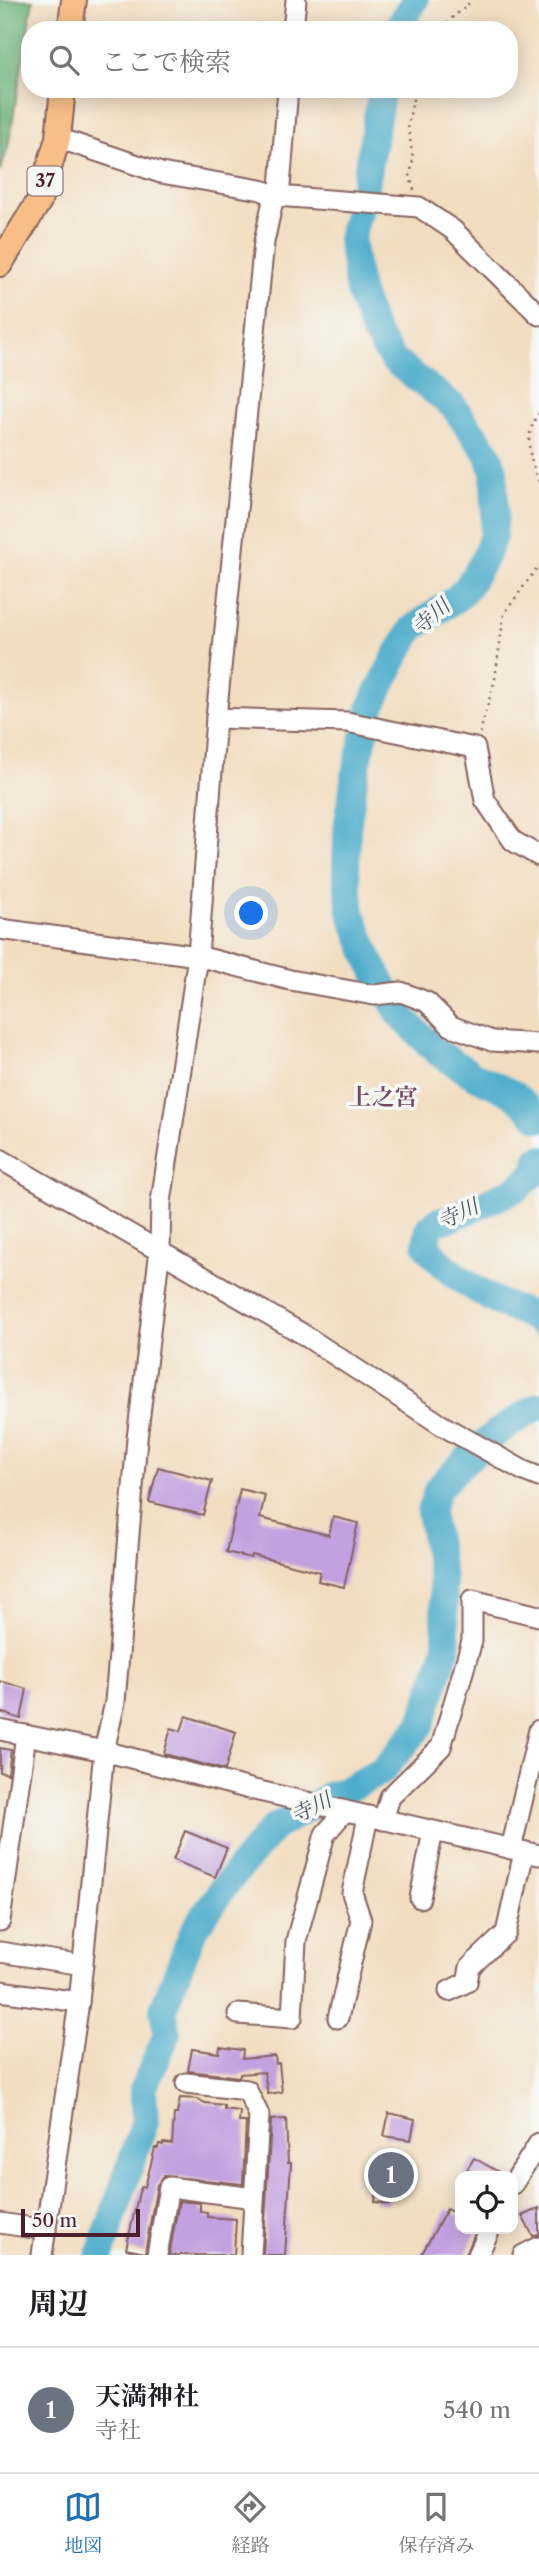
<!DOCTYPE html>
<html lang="ja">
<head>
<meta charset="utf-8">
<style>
	body { margin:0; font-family:"Libre Caslon Text","Noto Serif JP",serif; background:#f2f2f2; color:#202124 }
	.controls { position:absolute; right:21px; bottom:21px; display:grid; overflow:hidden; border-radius:14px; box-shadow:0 4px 18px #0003 }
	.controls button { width:63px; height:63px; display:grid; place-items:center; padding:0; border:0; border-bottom:2px solid #e0e0e0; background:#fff; color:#202124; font:35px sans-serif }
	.scale { position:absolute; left:21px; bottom:18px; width:119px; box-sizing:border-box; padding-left:7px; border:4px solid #4a1f2b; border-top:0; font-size:19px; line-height:24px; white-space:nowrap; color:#4a1f2b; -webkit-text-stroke:5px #f6f6f2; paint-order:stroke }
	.you { position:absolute; left:252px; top:914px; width:24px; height:24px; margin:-18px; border:5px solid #fff; border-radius:50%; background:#1a73e8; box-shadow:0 0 0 10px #1a73e833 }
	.badge { display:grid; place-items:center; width:46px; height:46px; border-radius:50%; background:#1f6fb2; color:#fff; font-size:23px; font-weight:700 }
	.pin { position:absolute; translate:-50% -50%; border:4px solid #fff; box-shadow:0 2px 7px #0006 }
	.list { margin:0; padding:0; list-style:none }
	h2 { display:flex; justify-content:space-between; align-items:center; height:91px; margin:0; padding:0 28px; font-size:30px }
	h2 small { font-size:23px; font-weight:400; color:#757577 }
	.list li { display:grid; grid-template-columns:46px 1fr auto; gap:21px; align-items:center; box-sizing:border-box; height:126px; padding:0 28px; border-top:2px solid #e0e0e0 }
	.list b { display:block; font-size:26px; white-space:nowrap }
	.list p { margin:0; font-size:23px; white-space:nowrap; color:#757577 }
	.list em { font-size:23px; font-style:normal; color:#757577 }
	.icon { flex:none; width:38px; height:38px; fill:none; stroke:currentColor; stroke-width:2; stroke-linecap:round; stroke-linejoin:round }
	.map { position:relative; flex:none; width:539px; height:2255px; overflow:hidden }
	.search { position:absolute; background:#fff; box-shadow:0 4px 18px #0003; left:21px; right:21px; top:21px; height:77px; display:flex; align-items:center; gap:18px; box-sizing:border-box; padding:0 24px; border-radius:28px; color:#757577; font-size:26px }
	.sheet { height:217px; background:#fff }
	nav { display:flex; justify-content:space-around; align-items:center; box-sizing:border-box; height:98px; border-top:2px solid #e0e0e0; background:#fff; font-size:19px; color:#757577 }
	nav a { display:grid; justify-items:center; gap:4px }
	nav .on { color:#1f6fb2 }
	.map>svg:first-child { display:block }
	.forest { fill:#6db47a; stroke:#5c6a52; stroke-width:2 }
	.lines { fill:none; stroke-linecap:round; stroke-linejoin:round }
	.river { stroke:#4baccb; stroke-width:28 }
	.building { fill:#c3a0e0 }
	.minor-casing { stroke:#85625f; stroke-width:23 }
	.major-casing { stroke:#85625f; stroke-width:28 }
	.path { stroke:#85625f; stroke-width:2.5; stroke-dasharray:2 5; stroke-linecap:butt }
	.minor { stroke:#fff; stroke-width:19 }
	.major { stroke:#f7be87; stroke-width:24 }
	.labels { text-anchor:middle; stroke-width:7; stroke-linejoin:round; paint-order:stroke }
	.shield { fill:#f6f6f2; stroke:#7e6067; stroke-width:2 }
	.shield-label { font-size:18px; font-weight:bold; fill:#4a1f2b }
	.water-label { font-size:21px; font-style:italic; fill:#4a576b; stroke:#f6f6f2 }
	.quarter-label { font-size:23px; font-weight:bold; fill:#744c6a; stroke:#f6f6f2 }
</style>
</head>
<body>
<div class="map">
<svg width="539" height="2255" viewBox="0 0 539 2255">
	<rect width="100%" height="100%" fill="#f6f6f2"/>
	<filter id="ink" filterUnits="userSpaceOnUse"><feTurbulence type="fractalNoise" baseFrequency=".0143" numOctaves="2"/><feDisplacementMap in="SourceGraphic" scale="14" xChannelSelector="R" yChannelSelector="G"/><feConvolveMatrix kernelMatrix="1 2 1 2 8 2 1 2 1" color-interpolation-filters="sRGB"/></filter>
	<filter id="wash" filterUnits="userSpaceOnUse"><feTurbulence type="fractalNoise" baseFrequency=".00686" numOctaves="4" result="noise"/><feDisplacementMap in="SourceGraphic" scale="28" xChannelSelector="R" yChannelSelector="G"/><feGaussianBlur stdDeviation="1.57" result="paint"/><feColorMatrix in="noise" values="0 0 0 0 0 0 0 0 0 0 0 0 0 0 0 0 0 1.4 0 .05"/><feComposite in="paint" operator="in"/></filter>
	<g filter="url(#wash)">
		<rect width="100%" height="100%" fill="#f2ddc0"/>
		<polygon class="forest" points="0,0 33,0 8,147 0,172"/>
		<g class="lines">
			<g class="river">
				<polyline points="397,30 415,0"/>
				<polyline points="382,89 365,185 351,239 359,291 374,331 393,360 453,406 488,454 494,471 495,512 493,536 485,557 468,586 457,598 413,628 396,656 371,707 355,774 347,829 346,872 351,912 371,963 400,1015 437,1052 473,1075 515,1095 539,1118"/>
				<path d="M539,1159L537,1171L518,1188L449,1219L438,1221L429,1228L426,1244C440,1268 479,1293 504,1305C516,1310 529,1313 539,1322"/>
				<polyline points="100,2255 145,2121 143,2089 167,2034 163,2009 193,1932 223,1888 273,1828 330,1795 344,1791 382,1771 421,1725 447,1647 442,1578 430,1512 438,1488 465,1461 496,1433 539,1406"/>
			</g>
		</g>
		<g id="blocks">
			<g class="building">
				<polygon points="158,1467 212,1481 203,1515 149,1502"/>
				<polygon points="240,1489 265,1495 260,1518 329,1535 333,1517 358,1523 344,1587 318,1581 320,1572 252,1555 251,1558 226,1552"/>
				<polygon points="0,1681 27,1689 21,1719 0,1712"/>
				<polygon points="186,1716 236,1732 225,1770 164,1754 171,1728 181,1731"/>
				<polygon points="0,1748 11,1750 8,1774 0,1772"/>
				<polygon points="185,1831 227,1848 215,1877 173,1860"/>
				<polygon points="220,2047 243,2050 242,2059 275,2056 276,2064 279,2063 282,2092 268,2094 264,2072 240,2074 239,2077 188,2071 192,2049 219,2053"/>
				<polygon points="180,2098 198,2099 205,2103 224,2105 224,2109 240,2111 239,2122 246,2122 243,2184 164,2176 157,2185 145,2253 126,2249 139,2192 142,2186 145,2187 155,2148 158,2148 159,2144 163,2145 163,2143 172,2144 174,2114 177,2114"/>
				<polygon points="389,2113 415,2119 411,2140 384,2136"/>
				<polygon points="286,2119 288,2163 291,2163 285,2255 263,2255 271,2120"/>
				<polygon points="474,2158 504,2175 463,2176"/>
				<polygon points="374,2169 392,2172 388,2204 375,2202 378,2182 372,2181"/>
				<polygon points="179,2201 200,2203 200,2211 207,2212 207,2217 236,2219 234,2255 169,2255"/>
				<polygon points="539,2208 539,2235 533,2236 522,2216"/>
				<polygon points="447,2209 460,2217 460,2229 477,2229 466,2255 421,2255"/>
			</g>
		</g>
	</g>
	<g filter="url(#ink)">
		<use href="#blocks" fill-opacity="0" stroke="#85625f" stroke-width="2"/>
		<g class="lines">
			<defs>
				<g id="minor">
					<polyline points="293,30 296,0"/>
					<polyline points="58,138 161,173 261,190 277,196 419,207 453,230 539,315"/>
					<polyline points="216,718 347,722 475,748 485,800 513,841 539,856"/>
					<polyline points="0,929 198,956 290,980 374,995 401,992 427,1002 451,1026 492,1041 539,1044"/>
					<polyline points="0,1159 301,1333 443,1426 524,1471 539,1477"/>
					<polyline points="0,1730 104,1751 250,1789 539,1855"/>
					<polyline points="383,1820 390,1797 441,1747 472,1641 472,1600 539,1616"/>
					<polyline points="511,1849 539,1730"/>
					<polyline points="420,1898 433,1831"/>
					<polyline points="0,1921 26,1735"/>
					<polyline points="0,1952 83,1965"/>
					<polyline points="0,1991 79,2002"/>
					<polyline points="449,1991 467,1982 470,1967 506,1933 524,1852"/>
					<polyline points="238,2014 292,2018 296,1941 325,1834 345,1811"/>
					<polyline points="338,2018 361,1920 352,1893 368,1817"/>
					<polyline points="186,2083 247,2090 259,2115 251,2255"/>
					<polyline points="513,2184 539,2143"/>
					<polyline points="0,2223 46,2230"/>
					<polyline points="42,2255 79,2002 104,1751 115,1702 137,1439 160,1249 161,1202 198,956 216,718 264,242 272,205 280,187 288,89"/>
					<polyline points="157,2255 169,2187 254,2198"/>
					<polyline points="478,2255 490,2229"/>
					<polyline points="523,2255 539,2247"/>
				</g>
				<g id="major">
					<polyline points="70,30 74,0"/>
					<polyline points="0,264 39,201 58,138 63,89"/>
				</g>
			</defs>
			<use href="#minor" class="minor-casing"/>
			<use href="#major" class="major-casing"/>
			<g class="path">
				<path d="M444,30C452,12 466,12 470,0"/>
				<polyline points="414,190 410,177 413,159 408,125 415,89"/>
				<path d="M539,413C523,436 529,457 539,482"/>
				<polyline points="480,733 495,679 504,614 539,565"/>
			</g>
			<use href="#minor" class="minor"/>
			<use href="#major" class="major"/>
		</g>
	</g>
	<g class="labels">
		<rect class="shield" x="27.5" y="166.5" width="35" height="29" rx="5"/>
		<g class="shield-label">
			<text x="45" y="187">37</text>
		</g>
		<g class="water-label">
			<text transform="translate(431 617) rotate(-42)" y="7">寺川</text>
			<text transform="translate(458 1214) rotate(-25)" y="7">寺川</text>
			<text transform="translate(311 1808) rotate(-27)" y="7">寺川</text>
		</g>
		<g class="quarter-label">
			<text x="383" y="1105">上之宮</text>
		</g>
	</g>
</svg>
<div class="controls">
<button><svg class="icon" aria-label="locate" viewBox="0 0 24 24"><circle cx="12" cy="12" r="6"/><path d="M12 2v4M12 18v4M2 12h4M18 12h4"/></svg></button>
</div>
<div class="scale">50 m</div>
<div class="you"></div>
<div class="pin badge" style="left:391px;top:2175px;background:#6b7280">1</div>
<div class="search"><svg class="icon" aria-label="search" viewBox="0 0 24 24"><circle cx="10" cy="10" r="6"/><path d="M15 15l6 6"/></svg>ここで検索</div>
</div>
<section class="sheet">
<h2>周辺<small></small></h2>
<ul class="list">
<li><span class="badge" style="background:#6b7280">1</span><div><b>天満神社</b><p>寺社</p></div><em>540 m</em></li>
</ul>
</section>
<nav>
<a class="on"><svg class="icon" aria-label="map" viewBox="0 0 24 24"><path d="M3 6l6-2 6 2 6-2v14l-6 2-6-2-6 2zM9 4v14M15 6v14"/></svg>地図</a>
<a><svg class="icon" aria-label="directions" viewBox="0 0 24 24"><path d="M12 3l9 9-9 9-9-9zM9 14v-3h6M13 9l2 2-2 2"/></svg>経路</a>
<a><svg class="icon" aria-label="saved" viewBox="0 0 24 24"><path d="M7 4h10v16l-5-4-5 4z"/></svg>保存済み</a>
</nav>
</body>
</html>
